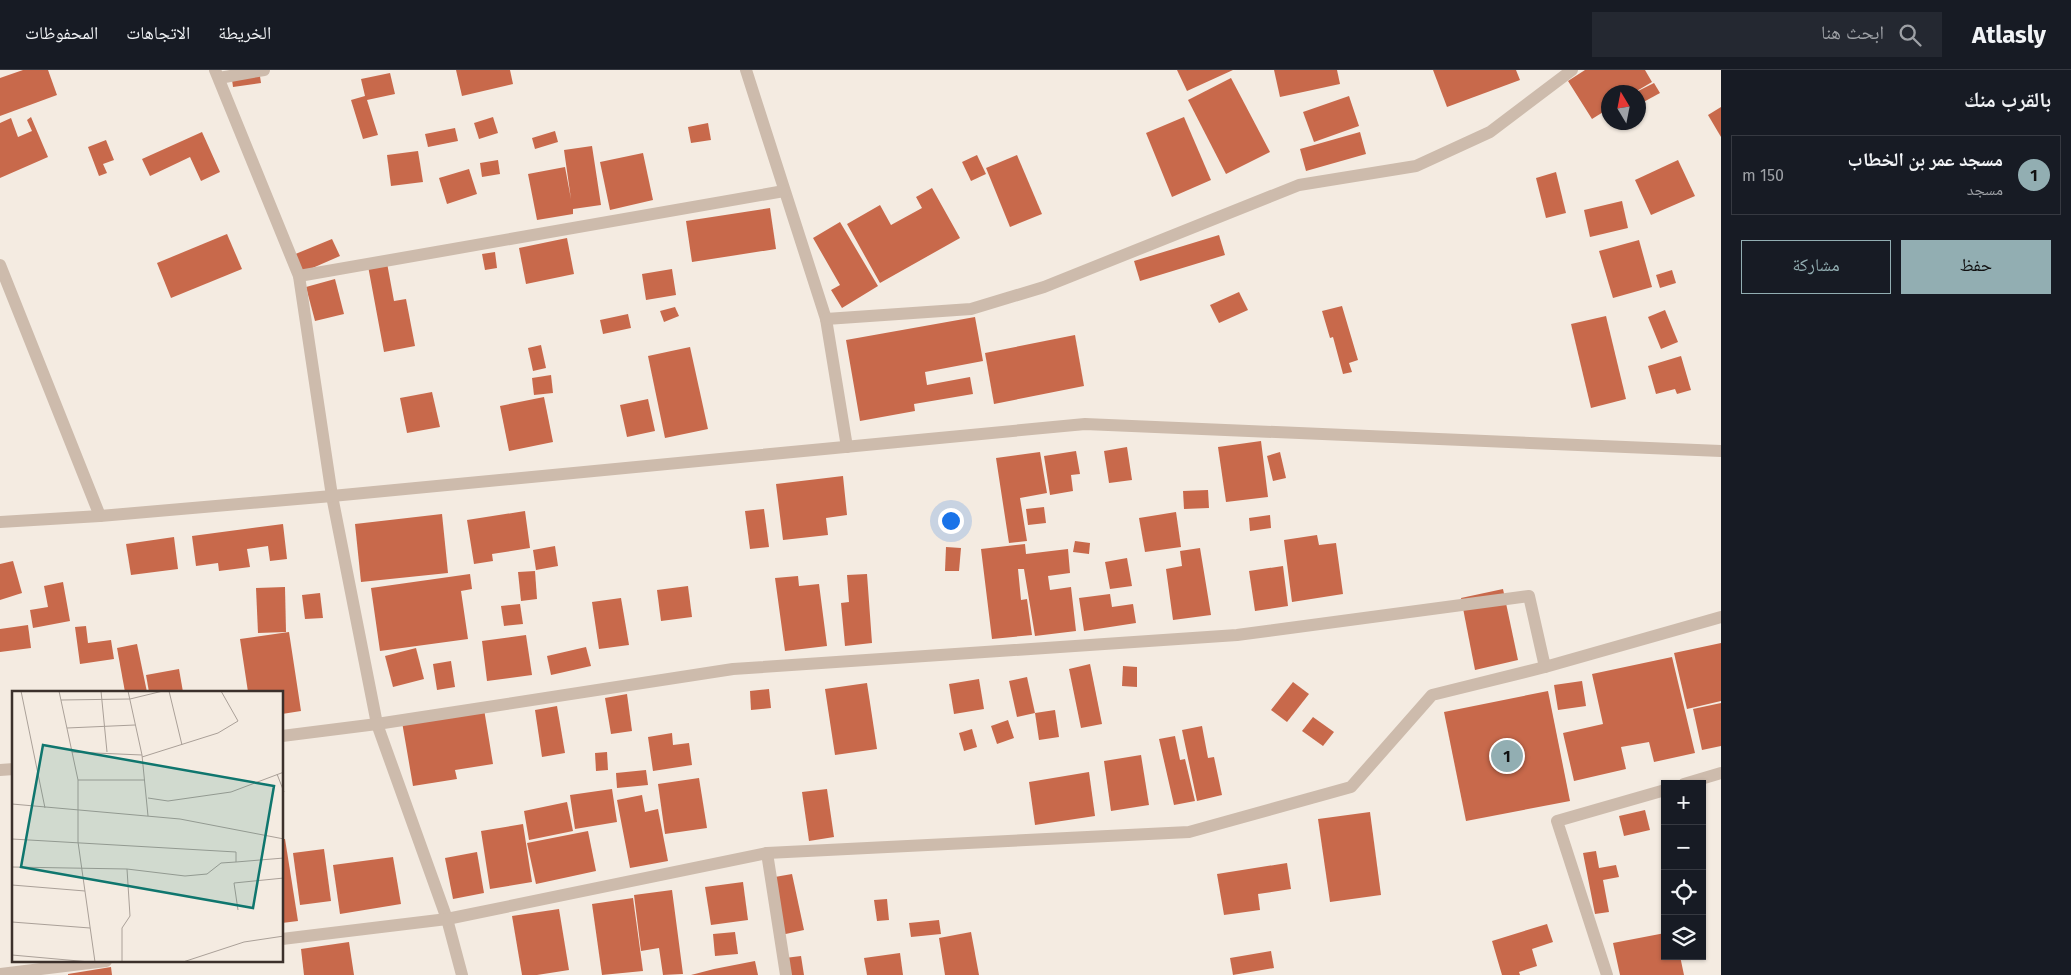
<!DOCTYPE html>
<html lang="ar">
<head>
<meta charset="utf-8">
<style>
	body { margin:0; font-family:"Fira Sans","Noto Naskh Arabic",sans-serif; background:#242831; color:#f1f3f6; direction:rtl }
	.controls { position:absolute; right:15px; bottom:15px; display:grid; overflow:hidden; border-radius:0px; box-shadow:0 1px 4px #0004 }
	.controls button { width:45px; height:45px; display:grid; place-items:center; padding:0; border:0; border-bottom:1px solid #363941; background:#171b24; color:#f1f3f6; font:25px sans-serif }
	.compass { position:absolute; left:1601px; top:15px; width:45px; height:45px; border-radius:50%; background:#171b24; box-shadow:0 1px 4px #0004; rotate:350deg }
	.you { position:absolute; left:950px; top:450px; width:18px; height:18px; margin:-12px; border:4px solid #fff; border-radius:50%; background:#1a73e8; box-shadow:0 0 0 8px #1a73e833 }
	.badge { display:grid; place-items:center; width:32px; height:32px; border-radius:50%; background:#92aeb2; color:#111; font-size:16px; font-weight:700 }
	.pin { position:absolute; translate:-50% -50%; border:2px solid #fff; box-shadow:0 1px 5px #0006 }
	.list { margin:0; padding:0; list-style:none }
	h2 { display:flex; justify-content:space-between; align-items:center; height:65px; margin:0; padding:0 20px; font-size:21px }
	h2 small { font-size:16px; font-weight:400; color:#9ea1a6 }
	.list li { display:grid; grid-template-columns:32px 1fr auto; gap:15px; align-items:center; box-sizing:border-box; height:80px; margin:0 10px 10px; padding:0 10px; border:1px solid #363941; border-radius:0px }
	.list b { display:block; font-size:19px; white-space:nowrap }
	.list p { margin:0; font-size:16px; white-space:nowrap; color:#9ea1a6 }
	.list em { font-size:16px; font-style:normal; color:#9ea1a6 }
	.actions { display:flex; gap:10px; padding:15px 20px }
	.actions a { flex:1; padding:11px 0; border:1px solid #92aeb2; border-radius:0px; text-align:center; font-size:18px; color:#92aeb2 }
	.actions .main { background:#92aeb2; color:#111 }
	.icon { flex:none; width:28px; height:28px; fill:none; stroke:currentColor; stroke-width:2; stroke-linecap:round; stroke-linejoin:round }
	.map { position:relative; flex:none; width:1721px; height:905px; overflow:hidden; direction:ltr }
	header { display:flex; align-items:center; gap:30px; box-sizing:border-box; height:70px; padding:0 25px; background:#171b24; border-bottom:1px solid #363941 }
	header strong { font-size:24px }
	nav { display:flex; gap:28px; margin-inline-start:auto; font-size:18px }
	.search { width:350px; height:45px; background:#242831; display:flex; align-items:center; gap:12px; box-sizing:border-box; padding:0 18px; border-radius:0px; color:#9ea1a6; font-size:19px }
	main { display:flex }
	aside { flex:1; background:#171b24 }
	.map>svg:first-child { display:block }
	.building { fill:#c8694b }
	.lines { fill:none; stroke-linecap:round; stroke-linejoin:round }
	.minor { stroke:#cdbbac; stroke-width:12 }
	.tertiary { stroke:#cdbbac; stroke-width:12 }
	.inset-road { fill:none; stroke:#aaa098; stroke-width:1 }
	.view { fill:#0f766e; fill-opacity:0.15; stroke:#0f766e; stroke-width:2.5 }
	.inset-edge { fill:none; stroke:#3b302b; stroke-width:2.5 }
</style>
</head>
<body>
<header>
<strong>Atlasly</strong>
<div class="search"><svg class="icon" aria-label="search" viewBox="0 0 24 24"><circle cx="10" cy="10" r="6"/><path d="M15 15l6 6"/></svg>ابحث هنا</div>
<nav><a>الخريطة</a><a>الاتجاهات</a><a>المحفوظات</a></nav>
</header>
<main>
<aside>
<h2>بالقرب منك<small></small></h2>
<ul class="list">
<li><span class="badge">1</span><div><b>مسجد عمر بن الخطاب</b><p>مسجد</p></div><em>150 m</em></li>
</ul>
<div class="actions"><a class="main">حفظ</a><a>مشاركة</a></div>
</aside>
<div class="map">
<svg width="1721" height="905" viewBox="0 0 1721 905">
	<rect width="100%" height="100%" fill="#f4ebe1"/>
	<g class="building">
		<polygon points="23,0 48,0 57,25 0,46 0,8"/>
		<polygon points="259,0 261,13 233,17 231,2"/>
		<polygon points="456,0 510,0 513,14 462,26"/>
		<polygon points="1177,0 1233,0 1187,21"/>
		<polygon points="1274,0 1337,0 1340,14 1280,27"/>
		<polygon points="1433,0 1516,0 1520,10 1447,37"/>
		<polygon points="1585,0 1645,0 1652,12 1635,22 1608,22 1608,39 1592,49 1568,11"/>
		<polygon points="390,3 395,24 367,30 378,65 363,69 351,30 365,26 361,9"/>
		<polygon points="1231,8 1270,82 1226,104 1188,30"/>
		<polygon points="1654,13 1660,23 1638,35 1638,21"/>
		<polygon points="1349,26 1359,56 1314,72 1303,42"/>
		<polygon points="1721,37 1721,67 1708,45"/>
		<polygon points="31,47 48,87 0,108 0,53 11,48 18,67 32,61 27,50"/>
		<polygon points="493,47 498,63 479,69 474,53"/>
		<polygon points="1184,47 1211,110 1172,127 1146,63"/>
		<polygon points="708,53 711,70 691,73 688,57"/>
		<polygon points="455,58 458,71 428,77 425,64"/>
		<polygon points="555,61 558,72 535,79 532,68"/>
		<polygon points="202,62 220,102 201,111 190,87 150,106 142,89"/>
		<polygon points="1360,62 1366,84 1306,101 1300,79"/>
		<polygon points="106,70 114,90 103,94 107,103 99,106 88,77"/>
		<polygon points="592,76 601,135 573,139 573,144 537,150 528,104 565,97 571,129 564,80"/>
		<polygon points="418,81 423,112 391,116 387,85"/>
		<polygon points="643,83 653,130 610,140 600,92"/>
		<polygon points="977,85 986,104 971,111 962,92"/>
		<polygon points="1017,85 1042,144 1010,157 986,98"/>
		<polygon points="498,90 500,104 482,107 480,93"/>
		<polygon points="1678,90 1695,126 1651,145 1635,110"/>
		<polygon points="469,99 477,124 447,134 439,108"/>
		<polygon points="1556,102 1566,143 1546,148 1536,108"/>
		<polygon points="932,118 960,168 880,213 847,154 880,135 891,155 922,138 916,127"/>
		<polygon points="1622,131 1628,158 1590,167 1584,140"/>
		<polygon points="770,138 776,179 692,192 686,151"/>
		<polygon points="840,152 878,216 842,238 831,220 840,215 813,168"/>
		<polygon points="227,164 242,199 171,228 157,193"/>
		<polygon points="1219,165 1225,185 1140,211 1134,191"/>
		<polygon points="567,168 574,204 526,214 519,178"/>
		<polygon points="332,169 340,186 301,203 293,185"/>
		<polygon points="1639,170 1652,217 1613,228 1599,181"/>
		<polygon points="495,182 497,198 485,200 482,184"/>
		<polygon points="387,193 394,231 406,229 415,276 384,282 368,196"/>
		<polygon points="672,199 676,225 646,230 642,204"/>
		<polygon points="1672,200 1676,213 1660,218 1656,205"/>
		<polygon points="335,209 344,244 315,251 306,217"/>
		<polygon points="1239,222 1248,240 1219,253 1210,235"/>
		<polygon points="1342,236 1358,290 1349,293 1352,302 1343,304 1333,267 1330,268 1322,241"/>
		<polygon points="675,237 679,246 664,252 660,241"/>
		<polygon points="1665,240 1678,272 1661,279 1648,247"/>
		<polygon points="628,244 631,258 603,264 600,250"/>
		<polygon points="1606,246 1626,329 1591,338 1571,254"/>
		<polygon points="975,247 983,291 925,302 927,315 970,307 973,324 914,334 915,341 860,351 846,270"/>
		<polygon points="1075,265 1084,316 994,334 985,283"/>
		<polygon points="541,275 546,298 533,301 528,278"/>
		<polygon points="690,277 708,359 665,368 648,286"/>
		<polygon points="1681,286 1691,320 1677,324 1675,319 1656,324 1648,296"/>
		<polygon points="551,305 553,323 534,325 532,308"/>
		<polygon points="432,322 440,357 407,363 400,328"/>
		<polygon points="544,327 553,372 509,381 500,336"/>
		<polygon points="648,329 655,361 627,367 620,335"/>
		<polygon points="1261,371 1268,427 1226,432 1218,377"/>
		<polygon points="1127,377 1132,410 1109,413 1104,381"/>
		<polygon points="1076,381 1080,404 1071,405 1073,421 1050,425 1044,386"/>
		<polygon points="1040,382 1047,423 1020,428 1027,471 1009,473 996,388"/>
		<polygon points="1280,382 1286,408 1273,411 1267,386"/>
		<polygon points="843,406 847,445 826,448 828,465 783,470 776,414"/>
		<polygon points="1208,420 1209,438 1184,439 1183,421"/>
		<polygon points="1044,437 1046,453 1028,455 1026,439"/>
		<polygon points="764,439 769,477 750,479 745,441"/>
		<polygon points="525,441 530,478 492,484 493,491 474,494 467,450"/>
		<polygon points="1176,442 1181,477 1145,482 1139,448"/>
		<polygon points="442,444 448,503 361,512 355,454"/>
		<polygon points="1270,445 1271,458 1250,461 1249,448"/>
		<polygon points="283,454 287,489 270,491 268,476 247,479 250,497 219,501 218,493 196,496 192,466"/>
		<polygon points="1317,465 1319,475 1336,473 1343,524 1292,532 1284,470"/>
		<polygon points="174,467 178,499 131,505 126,474"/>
		<polygon points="1075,471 1090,473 1089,484 1073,482"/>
		<polygon points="1025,474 1026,484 1068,479 1070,503 1048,506 1050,520 1071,517 1076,561 1035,566 1024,499 1018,499 1021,530 1027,529 1032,565 992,569 981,479"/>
		<polygon points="555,476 558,496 536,500 533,480"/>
		<polygon points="946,477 961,478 959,501 945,501"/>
		<polygon points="1200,478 1211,545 1173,550 1166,499 1182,496 1180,481"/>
		<polygon points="1127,488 1132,516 1110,519 1105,492"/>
		<polygon points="13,491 22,523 0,530 0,494"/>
		<polygon points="1283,496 1288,536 1255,541 1249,501"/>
		<polygon points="535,501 537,529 521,531 518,502"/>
		<polygon points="470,504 472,519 461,521 468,569 380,581 371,518"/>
		<polygon points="867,504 872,573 845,576 841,533 849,532 847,505"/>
		<polygon points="798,506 799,516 819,514 827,576 785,581 775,508"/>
		<polygon points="63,512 70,551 33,558 30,540 48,537 44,516"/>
		<polygon points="688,516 692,547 661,551 657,520"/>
		<polygon points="285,517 286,562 258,563 256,518"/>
		<polygon points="1503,519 1518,590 1475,600 1461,528"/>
		<polygon points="320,523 323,548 305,549 302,525"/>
		<polygon points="1110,524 1112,537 1133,534 1136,553 1084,561 1079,528"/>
		<polygon points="621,528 629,575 599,579 592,532"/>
		<polygon points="520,534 523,554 504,556 501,536"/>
		<polygon points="28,555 31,578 0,582 0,559"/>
		<polygon points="86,556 88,573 111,570 114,589 80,594 75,557"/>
		<polygon points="289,562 301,641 282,644 282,622 248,622 240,569"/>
		<polygon points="526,565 532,605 487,611 482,571"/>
		<polygon points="1721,573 1721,631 1687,639 1674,583"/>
		<polygon points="137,574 147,622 125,622 117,578"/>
		<polygon points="586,577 591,596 551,605 547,586"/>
		<polygon points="416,578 424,609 393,617 385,586"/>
		<polygon points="1672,587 1695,683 1654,692 1649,672 1621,677 1626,699 1574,711 1563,663 1603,654 1592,604"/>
		<polygon points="451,591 455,617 437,620 433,594"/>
		<polygon points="1090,594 1102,654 1081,658 1069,599"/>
		<polygon points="1123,596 1137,597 1137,617 1122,616"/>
		<polygon points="179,599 183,622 149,622 146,605"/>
		<polygon points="1027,607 1035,643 1017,647 1009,611"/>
		<polygon points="979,609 984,639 954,644 949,614"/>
		<polygon points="1582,611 1586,636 1558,640 1554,615"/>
		<polygon points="1293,612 1309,624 1287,652 1271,640"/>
		<polygon points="867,613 877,679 835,685 825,619"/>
		<polygon points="769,619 771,638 751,640 750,621"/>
		<polygon points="1548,621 1570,731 1466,751 1444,642"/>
		<polygon points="627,624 632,661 611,664 605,628"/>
		<polygon points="1721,633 1721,676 1702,680 1693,639"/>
		<polygon points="557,636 565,683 542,687 535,640"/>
		<polygon points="484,639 493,694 455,700 457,709 413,716 402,652"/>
		<polygon points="1055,640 1059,667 1039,670 1035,643"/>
		<polygon points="1313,647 1334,662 1323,676 1302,661"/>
		<polygon points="1008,650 1014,668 997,674 991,656"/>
		<polygon points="1202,656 1208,688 1214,687 1222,725 1197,731 1182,660"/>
		<polygon points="972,659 977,677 964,681 959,663"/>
		<polygon points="672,663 673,675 689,673 692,695 653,701 648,667"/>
		<polygon points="1175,666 1180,690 1185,689 1195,731 1174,735 1159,669"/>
		<polygon points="607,682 608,700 596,701 595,683"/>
		<polygon points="1141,685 1149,735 1111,741 1104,691"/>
		<polygon points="646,700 648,715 617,718 616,703"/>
		<polygon points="1089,702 1095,746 1035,755 1029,712"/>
		<polygon points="699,708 707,758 665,764 658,714"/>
		<polygon points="612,719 617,752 575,759 570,725"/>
		<polygon points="827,719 834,767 809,771 802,722"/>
		<polygon points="642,725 645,742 658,739 668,791 630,798 617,730"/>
		<polygon points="567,732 573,761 529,770 524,741"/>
		<polygon points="1645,740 1650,760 1624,766 1619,746"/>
		<polygon points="1370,742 1381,825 1330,832 1318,749"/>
		<polygon points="523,754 532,812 490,819 481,761"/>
		<polygon points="588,761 596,801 536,814 527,773"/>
		<polygon points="282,769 285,769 298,851 282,853"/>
		<polygon points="324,779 331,831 300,835 293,783"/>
		<polygon points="1596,781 1599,798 1616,795 1619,807 1603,810 1609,842 1595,844 1583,783"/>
		<polygon points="477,782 484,823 453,829 445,788"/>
		<polygon points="393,787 401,834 340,844 333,795"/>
		<polygon points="1287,793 1291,819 1258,824 1260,840 1224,845 1217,804"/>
		<polygon points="792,804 804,860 781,865 769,808"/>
		<polygon points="743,812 748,850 711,855 705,817"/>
		<polygon points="672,820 683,904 663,905 659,878 641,881 634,825"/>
		<polygon points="633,828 643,901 602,905 592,834"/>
		<polygon points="887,829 889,850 877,851 874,830"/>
		<polygon points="559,839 569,900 537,905 522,905 512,846"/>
		<polygon points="939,850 941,864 911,867 909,853"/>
		<polygon points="1547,854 1553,872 1532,879 1537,896 1519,902 1520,905 1502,905 1492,871"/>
		<polygon points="735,862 738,884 715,886 713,864"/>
		<polygon points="971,862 979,905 945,905 939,868"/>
		<polygon points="1665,863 1665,886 1680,886 1684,905 1620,905 1613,873"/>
		<polygon points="349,872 354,905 304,905 301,879"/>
		<polygon points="1271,881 1274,898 1233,905 1230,888"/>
		<polygon points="900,883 903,905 867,905 864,888"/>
		<polygon points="801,886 804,905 787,905 785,888"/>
		<polygon points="755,891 758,905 691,905 714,899"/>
		<polygon points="111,897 112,905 68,905 68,904"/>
	</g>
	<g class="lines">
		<g class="minor">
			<polyline points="215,0 299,206 332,426 377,654 447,849 462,905"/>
			<polyline points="746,0 826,249 847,377"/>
			<polyline points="219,8 264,0"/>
			<polyline points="0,195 100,446"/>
			<polyline points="299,206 784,121"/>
			<polyline points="826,249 971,239 1044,217 1299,115 1416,96 1490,62 1572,0"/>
			<polyline points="282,666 377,654 733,599 1237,565 1529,526 1545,597 1721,547"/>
			<polyline points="0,700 14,699"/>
			<polyline points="1684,714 1721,703"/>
			<polyline points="767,783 786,905"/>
			<polyline points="282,869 447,849 767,783 1189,762 1351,717 1432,625 1545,597"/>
			<polyline points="0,904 106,891"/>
			<polyline points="1607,905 1557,751 1665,720"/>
		</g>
		<polyline class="tertiary" points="0,452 100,446 332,426 1085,354 1721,381"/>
	</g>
	<g transform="translate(12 621)">
		<rect width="271" height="271" fill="#f4ebe1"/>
		<path class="inset-road" d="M9,0L33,117M47,0L66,89V151L83,271M89,0L95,61M116,0L130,64L136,125M157,0L170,54M49,9L118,8L151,0M55,37L123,34M60,61L130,64M130,66L206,42L226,30L209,0M265,83L272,101M66,89H133M136,107L156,110L219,101L272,81M0,113L168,128L272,148M0,148L224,161V171L272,167M0,176L115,178L173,185L195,183L209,172L224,171M0,194L73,200M226,219L222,192L272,187M0,231L78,237M0,264L78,271M110,271V237L118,225L115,178M171,271L232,251L272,245"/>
		<path class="view" d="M31,54L262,95L241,217L9,176Z"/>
		<rect width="271" height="271" class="inset-edge"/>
	</g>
</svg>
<div class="controls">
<button>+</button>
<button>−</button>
<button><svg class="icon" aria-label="locate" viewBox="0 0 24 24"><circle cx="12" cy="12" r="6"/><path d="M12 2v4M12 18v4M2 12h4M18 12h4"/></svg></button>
<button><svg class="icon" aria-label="layers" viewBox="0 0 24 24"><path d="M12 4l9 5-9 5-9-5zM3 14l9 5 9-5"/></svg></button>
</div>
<svg class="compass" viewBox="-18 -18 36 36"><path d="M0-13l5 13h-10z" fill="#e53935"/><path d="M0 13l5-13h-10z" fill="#9ea1a6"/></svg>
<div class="you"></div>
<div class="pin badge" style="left:1507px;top:686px">1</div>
</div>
</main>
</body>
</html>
